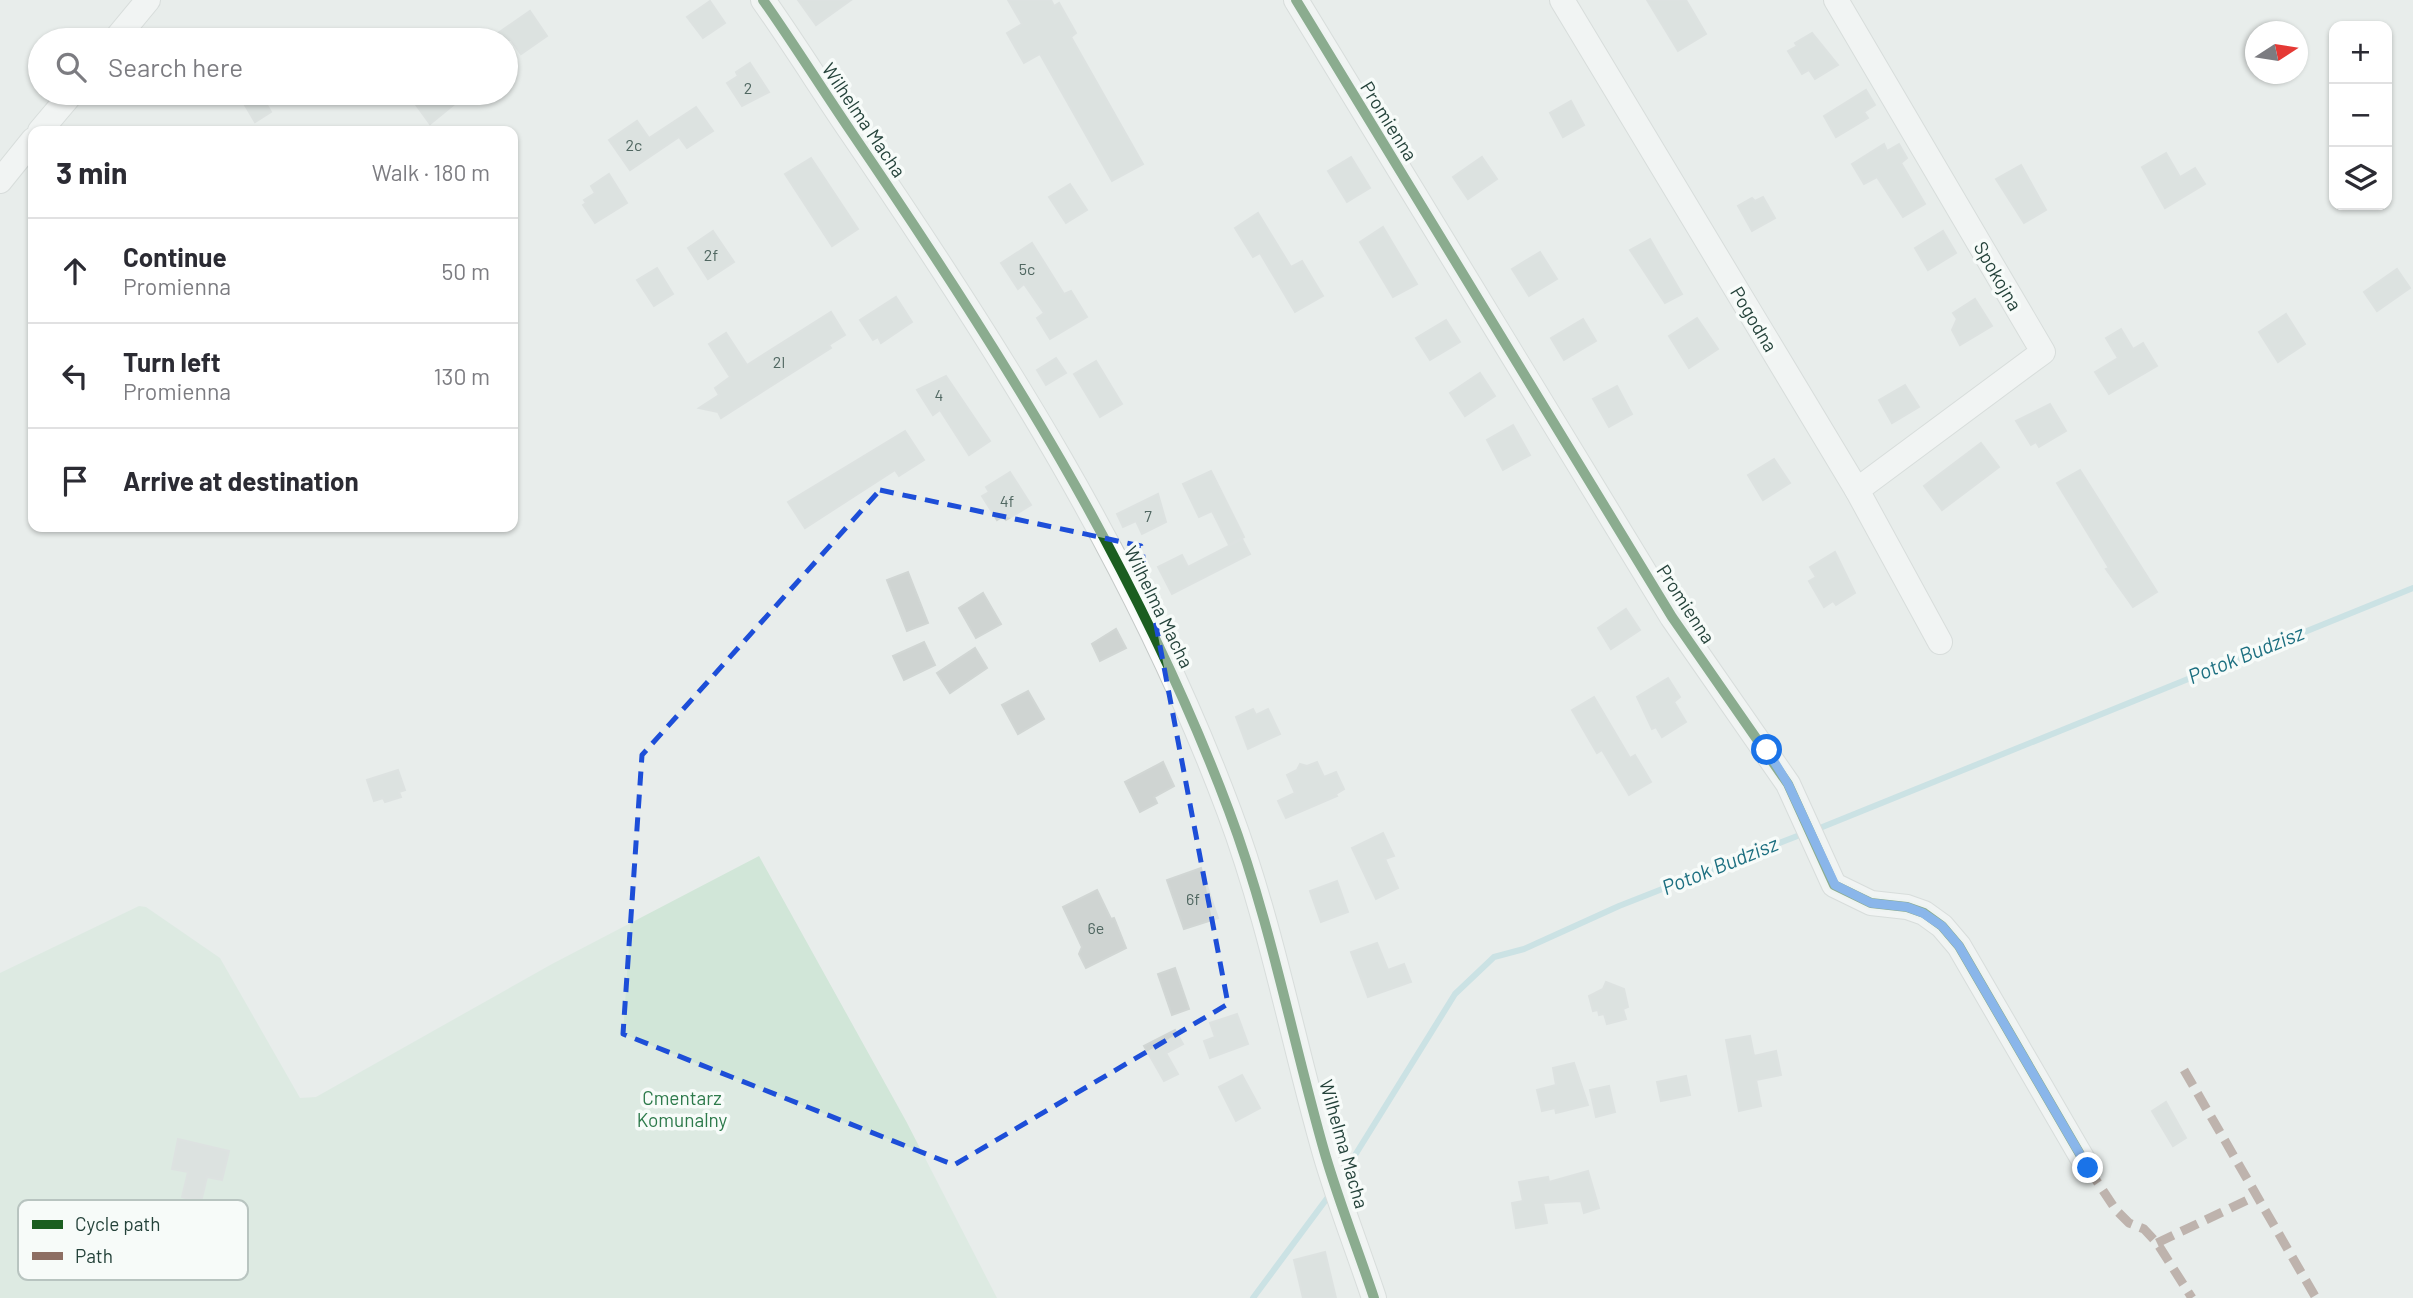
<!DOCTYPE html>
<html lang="en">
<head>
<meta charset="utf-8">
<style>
	body { margin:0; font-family:Barlow,sans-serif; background:#f2f2f3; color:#2b2b33 }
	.controls { position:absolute; right:21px; top:21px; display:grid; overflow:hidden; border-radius:14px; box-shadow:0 2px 5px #0004 }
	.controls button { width:63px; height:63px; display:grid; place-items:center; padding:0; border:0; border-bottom:2px solid #e1e1e2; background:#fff; color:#2b2b33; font:35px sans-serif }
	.compass { position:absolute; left:2245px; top:21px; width:63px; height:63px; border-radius:50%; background:#fff; box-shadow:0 2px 5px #0004; rotate:78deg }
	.stop { position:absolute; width:21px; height:21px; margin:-16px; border:5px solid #1a73e8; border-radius:50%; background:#fff }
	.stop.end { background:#1a73e8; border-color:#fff; box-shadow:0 2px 7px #0008 }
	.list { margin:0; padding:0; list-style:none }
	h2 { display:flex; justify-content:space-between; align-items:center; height:91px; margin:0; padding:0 28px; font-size:30px }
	h2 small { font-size:23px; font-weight:400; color:#7c7c81 }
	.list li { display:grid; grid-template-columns:46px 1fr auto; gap:21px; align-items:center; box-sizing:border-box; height:105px; padding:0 28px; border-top:2px solid #e1e1e2 }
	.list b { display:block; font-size:26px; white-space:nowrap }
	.list p { margin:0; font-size:23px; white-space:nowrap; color:#7c7c81 }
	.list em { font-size:23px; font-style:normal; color:#7c7c81 }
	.icon { flex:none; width:38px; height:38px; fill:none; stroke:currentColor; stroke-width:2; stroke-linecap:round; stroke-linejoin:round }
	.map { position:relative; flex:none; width:2413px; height:1298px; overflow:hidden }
	.search { position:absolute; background:#fff; box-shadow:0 2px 5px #0004; left:28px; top:28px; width:490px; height:77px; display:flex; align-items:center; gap:18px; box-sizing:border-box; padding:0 24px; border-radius:38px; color:#7c7c81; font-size:26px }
	.panel { position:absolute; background:#fff; box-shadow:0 2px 5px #0004; left:28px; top:126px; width:490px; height:406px; border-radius:14px }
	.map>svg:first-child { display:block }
	.green { fill:#d1e6d8; fill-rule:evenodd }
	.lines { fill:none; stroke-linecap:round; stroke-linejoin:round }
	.stream { stroke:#a9d4db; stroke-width:6 }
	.building { fill:#cfd4d2; stroke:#d1d6d4; stroke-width:2 }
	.minor-casing { stroke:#c5cac8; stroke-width:26 }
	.minor { stroke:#fcfcfc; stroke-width:24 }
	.quiet { stroke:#8d6e63; stroke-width:9; stroke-dasharray:18 9; stroke-linecap:butt }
	.cycleway-casing { stroke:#f7fbf9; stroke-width:15 }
	.cycleway { stroke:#1b5e20; stroke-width:10 }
	.route { stroke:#1a73e8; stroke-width:9 }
	.marked { fill:none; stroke:#1d4ed8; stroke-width:5; stroke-dasharray:14 9; stroke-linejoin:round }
	.labels { text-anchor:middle; stroke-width:7; stroke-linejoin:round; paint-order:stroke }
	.number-label { font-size:16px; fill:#506761 }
	.street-label { font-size:19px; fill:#24423a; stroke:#f7fbf9 }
	.park-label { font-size:19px; fill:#2d7a4b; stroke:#f7fbf9 }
	.water-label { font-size:21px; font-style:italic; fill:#1c6f80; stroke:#f7fbf9 }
	.key { fill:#f7fbf9; stroke:#b8c4c0; stroke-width:2 }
	.key-label { font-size:19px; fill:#24423a }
</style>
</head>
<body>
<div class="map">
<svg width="2413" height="1298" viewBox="0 0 2413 1298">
	<rect width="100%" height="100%" fill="#e8edeb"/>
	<path class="green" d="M759,856L906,1121L997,1298H0V973L139,906L146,907L220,958L300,1098L316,1097L552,964ZM179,1139L229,1151L222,1180L207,1177L200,1202L182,1197L188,1172L172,1168Z"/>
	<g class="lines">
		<g class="stream">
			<polyline points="1815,830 2413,588"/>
			<polyline points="1339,1181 1455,994 1494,957 1524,949 1619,906 1805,833"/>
			<polyline points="1253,1298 1331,1193"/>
		</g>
	</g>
	<g class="building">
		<polygon points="798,0 851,0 816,25"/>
		<polygon points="1008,0 1051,0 1054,6 1059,3 1076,33 1071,37 1143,164 1112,181 1040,54 1024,63 1007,33 1022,24"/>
		<polygon points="1647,0 1686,0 1706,34 1678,51"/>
		<polygon points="710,1 725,23 703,38 687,17"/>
		<polygon points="530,11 547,36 521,54 511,40 488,40"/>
		<polygon points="1812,33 1838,65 1815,79 1809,70 1802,74 1788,51 1797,46 1795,43"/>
		<polygon points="750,63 769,92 742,106 727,83 738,76 736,72"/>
		<polygon points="1866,90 1875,105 1864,112 1868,118 1836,137 1824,116"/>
		<polygon points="260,93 271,112 255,122 243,102"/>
		<polygon points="427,93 468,93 430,124 414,102"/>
		<polygon points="1571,101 1584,125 1563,137 1550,113"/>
		<polygon points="696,107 713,131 687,148 679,137 630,170 609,140 637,121 649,138"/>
		<polygon points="1884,144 1887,151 1899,144 1907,158 1901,163 1925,204 1903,217 1877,177 1864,184 1852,164"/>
		<polygon points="2166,153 2180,177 2195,168 2205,184 2165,208 2142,167"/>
		<polygon points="1351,157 1370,188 1347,202 1328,171"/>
		<polygon points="1482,157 1497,179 1468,199 1453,177"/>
		<polygon points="811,158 858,229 832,246 785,174"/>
		<polygon points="2021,165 2046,210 2024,223 1996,179"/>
		<polygon points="609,174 627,203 595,223 583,205 586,203 584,200 595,193 591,186"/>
		<polygon points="1070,184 1087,210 1066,223 1049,197"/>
		<polygon points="1763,197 1775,218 1752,231 1738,206 1752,198 1755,201"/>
		<polygon points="1258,213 1291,267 1302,261 1323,296 1295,312 1260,253 1253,257 1235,228"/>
		<polygon points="1383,227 1417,284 1393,297 1360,242"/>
		<polygon points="713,231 734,262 708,279 688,248"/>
		<polygon points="1943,231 1956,253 1928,270 1915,248"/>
		<polygon points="1650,239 1682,294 1665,303 1630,250"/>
		<polygon points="1032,243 1064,294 1071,291 1087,317 1050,339 1037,318 1044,313 1024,284 1018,289 1001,263"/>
		<polygon points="1540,252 1557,279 1529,296 1512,269"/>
		<polygon points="657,268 673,294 654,306 637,280"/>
		<polygon points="2397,269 2410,288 2377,311 2364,292"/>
		<polygon points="896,297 912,322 881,343 878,337 873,340 860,320"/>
		<polygon points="1975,299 1992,326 1960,345 1952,330 1957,319 1953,313"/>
		<polygon points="831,312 845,335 829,345 831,348 721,418 718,412 699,408 719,395 715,388 730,377 709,344 726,333 747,365"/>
		<polygon points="2286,314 2305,344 2278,362 2259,332"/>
		<polygon points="1697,318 1718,349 1689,368 1669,336"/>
		<polygon points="1583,319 1596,341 1564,360 1551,338"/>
		<polygon points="1446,320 1460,342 1430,360 1416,338"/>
		<polygon points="2121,329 2133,349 2143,343 2157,366 2109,394 2095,372 2118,358 2106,338"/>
		<polygon points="1056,358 1066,373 1046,385 1037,370"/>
		<polygon points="1096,361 1122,404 1100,417 1074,374"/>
		<polygon points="1480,373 1495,396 1465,416 1450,393"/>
		<polygon points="946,376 990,441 969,455 940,410 933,415 917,390"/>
		<polygon points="1905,385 1919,407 1892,423 1879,400"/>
		<polygon points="1617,386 1632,414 1609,427 1593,399"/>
		<polygon points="2050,404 2066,431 2039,447 2036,442 2031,445 2016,421"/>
		<polygon points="1513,425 1530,455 1503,470 1487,440"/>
		<polygon points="905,431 924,460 899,476 895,470 805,528 788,502"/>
		<polygon points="1981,443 1999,467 1942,510 1924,486"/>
		<polygon points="1774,459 1790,483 1763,500 1748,475"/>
		<polygon points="2080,470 2157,592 2133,607 2106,569 2109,568 2057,483"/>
		<polygon points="1211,471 1244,537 1229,545 1212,511 1199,517 1183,484"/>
		<polygon points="1010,472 1031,505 1006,520 1003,516 997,520 982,496 989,492 986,487"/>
		<polygon points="1158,494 1166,522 1142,534 1136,521 1123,527 1117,514"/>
		<polygon points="1242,539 1250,554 1172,594 1158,567 1182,555 1188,567"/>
		<polygon points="1835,552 1855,593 1836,605 1833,601 1824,607 1809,581 1816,577 1810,567"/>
		<polygon points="908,572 928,623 907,631 887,580"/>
		<polygon points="983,593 1001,624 976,638 959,608"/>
		<polygon points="1626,609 1640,630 1611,649 1598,628"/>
		<polygon points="1116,629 1126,648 1100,661 1092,644"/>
		<polygon points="924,642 935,665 904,680 893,656"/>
		<polygon points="975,648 987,668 950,693 937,673"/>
		<polygon points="1668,678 1680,697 1674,702 1686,722 1662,737 1656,727 1652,729 1637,697"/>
		<polygon points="1028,691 1044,719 1018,734 1002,705"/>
		<polygon points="1594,697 1630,758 1635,755 1651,782 1629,795 1602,750 1597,753 1572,710"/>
		<polygon points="1253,709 1256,715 1268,709 1280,734 1248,749 1236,717"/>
		<polygon points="1163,762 1174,786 1154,797 1157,803 1140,812 1125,782"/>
		<polygon points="1317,762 1324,777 1336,772 1344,789 1336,794 1337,796 1286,818 1278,801 1295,793 1287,775 1297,770 1300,764 1307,766"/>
		<polygon points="398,770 405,790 399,792 401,797 385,802 383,798 374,801 367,780"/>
		<polygon points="1383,833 1394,856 1385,859 1398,888 1376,899 1352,848"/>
		<polygon points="1201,868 1218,918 1184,929 1167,880"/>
		<polygon points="1337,881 1348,912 1321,922 1310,891"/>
		<polygon points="1097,890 1111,919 1114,918 1126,948 1086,968 1079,954 1082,947 1063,907"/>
		<polygon points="1377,943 1388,970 1404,964 1411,982 1368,997 1351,952"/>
		<polygon points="1175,968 1189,1009 1172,1015 1158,974"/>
		<polygon points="1606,982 1624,989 1628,1007 1623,1009 1626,1019 1607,1024 1604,1014 1599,1015 1598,1010 1593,1011 1589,996 1603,989"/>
		<polygon points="1237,1014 1248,1044 1210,1058 1204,1041 1215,1037 1210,1023"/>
		<polygon points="1175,1030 1183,1044 1166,1053 1178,1074 1164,1081 1144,1046"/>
		<polygon points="1750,1036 1754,1056 1776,1051 1781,1075 1756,1080 1761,1106 1739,1111 1726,1040"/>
		<polygon points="1574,1063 1588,1105 1556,1113 1555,1108 1542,1111 1537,1090 1556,1085 1553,1068"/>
		<polygon points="1242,1075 1260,1108 1236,1121 1219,1087"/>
		<polygon points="1686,1076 1690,1095 1661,1101 1657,1082"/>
		<polygon points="1609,1086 1615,1112 1596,1117 1590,1090"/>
		<polygon points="2166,1102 2186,1138 2173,1146 2152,1111"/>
		<polygon points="178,1139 229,1151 222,1180 207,1177 201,1202 182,1197 188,1172 172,1169"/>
		<polygon points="1588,1171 1599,1208 1584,1213 1581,1201 1543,1203 1547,1223 1516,1228 1512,1203 1523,1201 1519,1182 1548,1177 1549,1182"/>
		<polygon points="1325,1252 1336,1298 1303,1298 1294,1260"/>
	</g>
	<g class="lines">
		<defs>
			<g id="minor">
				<path d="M763,0C794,44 822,89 852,133C999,349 1137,565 1229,811C1271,923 1292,1039 1325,1154C1339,1202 1358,1250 1374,1298"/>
				<polyline points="1296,0 1672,617 1788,784 1834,885 1871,903 1907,907 1924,913 1942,926 1959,946 2088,1168"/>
				<polyline points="1562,0 1857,490 1940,642"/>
				<polyline points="1836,0 2043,352 1857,490"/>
				<polyline points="115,40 148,0"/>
				<polyline points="40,131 72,93"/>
				<polyline points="0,181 33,140"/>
			</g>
		</defs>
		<use href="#minor" class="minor-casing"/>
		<use href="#minor" class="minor"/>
		<g class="quiet">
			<polyline points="2184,1070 2316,1298"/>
			<polyline points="2088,1168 2116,1210 2129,1223 2144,1229 2157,1243 2192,1298"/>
			<polyline points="2157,1243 2256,1196"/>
		</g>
		<defs>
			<g id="cycleway">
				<path d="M763,0C794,44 822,89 852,133C999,349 1137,565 1229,811C1271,923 1292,1039 1325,1154C1339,1202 1358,1250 1374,1298"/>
				<polyline points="1296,0 1672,617 1788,784 1834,885 1871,903 1907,907 1924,913 1942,926 1959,946 2088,1168"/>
			</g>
		</defs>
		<use href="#cycleway" class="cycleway-casing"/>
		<use href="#cycleway" class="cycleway"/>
	</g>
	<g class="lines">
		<polyline class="route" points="1767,750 1788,784 1835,885 1871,903 1907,907 1923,913 1942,926 1959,946 2088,1168"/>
	</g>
	<path d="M0 0H2413V1298H0ZM880,490L1141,546L1228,1004L954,1165L623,1034L642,755Z" fill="#e8edeb" fill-opacity=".55" fill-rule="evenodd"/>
	<path class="marked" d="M880,490L1141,546L1228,1004L954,1165L623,1034L642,755Z"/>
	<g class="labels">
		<g class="number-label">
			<text x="748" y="94">2</text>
			<text x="634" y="151">2c</text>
			<text x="711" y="261">2f</text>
			<text x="1027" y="275">5c</text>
			<text x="779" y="368">2l</text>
			<text x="939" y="401">4</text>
			<text x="1007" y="507">4f</text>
			<text x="1148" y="522">7</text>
			<text x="1193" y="905">6f</text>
			<text x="1096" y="934">6e</text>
		</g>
		<g class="street-label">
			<text transform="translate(864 120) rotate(56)" y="7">Wilhelma Macha</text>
			<text transform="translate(1389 121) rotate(58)" y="7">Promienna</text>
			<text transform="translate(1998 276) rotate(60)" y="7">Spokojna</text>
			<text transform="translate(1754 319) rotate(59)" y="7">Pogodna</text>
			<text transform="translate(1686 604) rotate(57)" y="7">Promienna</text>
			<text transform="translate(1159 607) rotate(64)" y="7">Wilhelma Macha</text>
			<text transform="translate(1344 1144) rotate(74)" y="7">Wilhelma Macha</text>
		</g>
		<g class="park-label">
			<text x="682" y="1105">Cmentarz<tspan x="682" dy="22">Komunalny</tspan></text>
		</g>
		<g class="water-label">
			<text transform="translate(2246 655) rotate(-22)" y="7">Potok Budzisz</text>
			<text transform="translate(1720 866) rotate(-22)" y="7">Potok Budzisz</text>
		</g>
	</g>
	<rect x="18" y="1200" width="230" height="80" rx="10" class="key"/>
	<rect x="32" y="1220" width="31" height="9" fill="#1b5e20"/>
	<rect x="32" y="1252" width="31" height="8" fill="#8d6e63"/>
	<g class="key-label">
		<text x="75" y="1231">Cycle path</text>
		<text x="75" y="1263">Path</text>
	</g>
</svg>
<div class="controls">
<button>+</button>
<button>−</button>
<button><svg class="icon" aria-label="layers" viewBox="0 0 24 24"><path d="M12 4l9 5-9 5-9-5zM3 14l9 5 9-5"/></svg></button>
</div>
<svg class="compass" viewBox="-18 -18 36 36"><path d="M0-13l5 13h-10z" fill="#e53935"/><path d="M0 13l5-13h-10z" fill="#7c7c81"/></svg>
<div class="stop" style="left:1767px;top:750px"></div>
<div class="stop end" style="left:2088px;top:1168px"></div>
<div class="search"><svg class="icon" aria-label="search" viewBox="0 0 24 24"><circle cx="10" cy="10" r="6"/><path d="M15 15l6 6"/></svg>Search here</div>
<section class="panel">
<h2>3 min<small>Walk · 180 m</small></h2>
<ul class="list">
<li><svg class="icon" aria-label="ahead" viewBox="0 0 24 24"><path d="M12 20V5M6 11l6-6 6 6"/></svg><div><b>Continue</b><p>Promienna</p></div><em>50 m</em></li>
<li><svg class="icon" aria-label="left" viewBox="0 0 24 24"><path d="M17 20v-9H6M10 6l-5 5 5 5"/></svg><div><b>Turn left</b><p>Promienna</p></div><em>130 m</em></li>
<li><svg class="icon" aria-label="arrive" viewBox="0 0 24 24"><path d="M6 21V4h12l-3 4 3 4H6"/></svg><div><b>Arrive at destination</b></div></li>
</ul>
</section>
</div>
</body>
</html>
